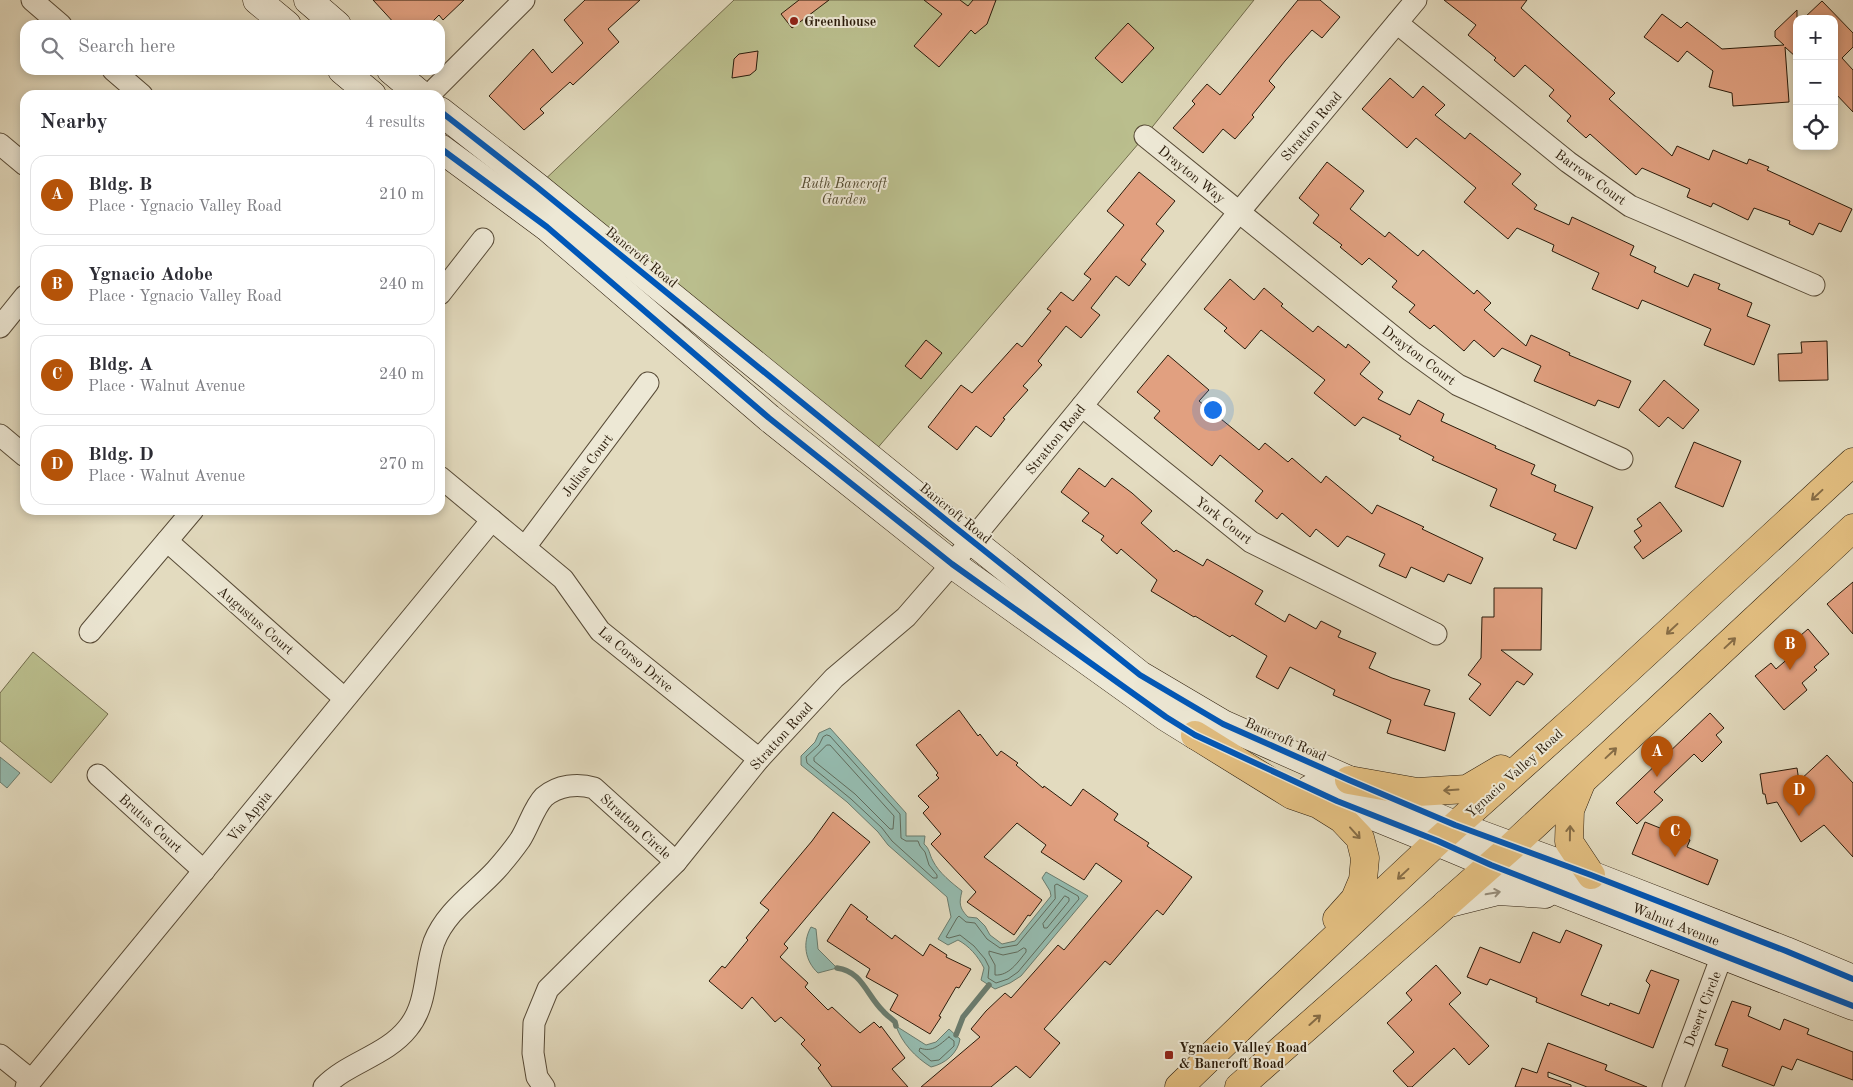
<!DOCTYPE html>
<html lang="en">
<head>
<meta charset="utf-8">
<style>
	body { margin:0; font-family:"Old Standard TT",serif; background:#f2f2f3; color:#2b2b33 }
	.controls { position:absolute; right:15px; top:15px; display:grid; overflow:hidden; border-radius:10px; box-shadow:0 2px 8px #0003 }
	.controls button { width:45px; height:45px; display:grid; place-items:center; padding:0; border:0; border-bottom:1px solid #e1e1e2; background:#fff; color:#2b2b33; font:25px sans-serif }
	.you { position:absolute; left:1212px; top:409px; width:18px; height:18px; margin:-12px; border:4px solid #fff; border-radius:50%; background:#1a73e8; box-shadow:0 0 0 8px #1a73e833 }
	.badge { display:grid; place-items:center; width:32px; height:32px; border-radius:50%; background:#b45309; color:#fff; font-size:16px; font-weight:700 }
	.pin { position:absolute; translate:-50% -41px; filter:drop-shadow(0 1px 2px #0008) }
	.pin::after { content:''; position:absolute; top:26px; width:18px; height:15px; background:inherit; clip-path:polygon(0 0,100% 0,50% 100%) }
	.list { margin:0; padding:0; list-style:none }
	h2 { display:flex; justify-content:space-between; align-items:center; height:65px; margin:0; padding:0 20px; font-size:21px }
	h2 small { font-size:16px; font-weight:400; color:#7c7c81 }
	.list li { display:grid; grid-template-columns:32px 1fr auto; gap:15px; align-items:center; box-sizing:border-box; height:80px; margin:0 10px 10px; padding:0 10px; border:1px solid #e1e1e2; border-radius:15px }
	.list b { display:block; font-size:19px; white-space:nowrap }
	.list p { margin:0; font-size:16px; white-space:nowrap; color:#7c7c81 }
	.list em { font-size:16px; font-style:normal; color:#7c7c81 }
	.icon { flex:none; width:28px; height:28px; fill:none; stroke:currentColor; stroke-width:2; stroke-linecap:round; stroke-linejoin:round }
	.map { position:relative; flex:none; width:1853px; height:1087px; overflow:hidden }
	.search { position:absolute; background:#fff; box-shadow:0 2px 8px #0003; left:20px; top:20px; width:425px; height:55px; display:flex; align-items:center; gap:12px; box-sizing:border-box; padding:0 18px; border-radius:15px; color:#7c7c81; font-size:19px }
	.panel { position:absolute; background:#fff; box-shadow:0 2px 8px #0003; left:20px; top:90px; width:425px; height:425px; border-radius:15px }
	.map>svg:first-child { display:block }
	.green { fill:#babe8d; stroke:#726c4c }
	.water { fill:#95bbaf; stroke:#6a7b6d }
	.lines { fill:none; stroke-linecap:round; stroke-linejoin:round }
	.shore { stroke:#606b5c; stroke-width:1 }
	.stream { stroke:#6a7b6d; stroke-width:5.5 }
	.building { fill:#e1a080; stroke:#2a1b0a }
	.street-casing { stroke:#584b37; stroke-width:23 }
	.secondary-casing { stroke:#2a1b0a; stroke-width:29 }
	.highway-casing { stroke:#2a1b0a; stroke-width:29 }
	.street { stroke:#ede8d5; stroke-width:21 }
	.secondary { stroke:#ede8d5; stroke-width:28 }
	.highway { stroke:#e2be80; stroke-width:28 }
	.cycleway-casing { stroke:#ede8d5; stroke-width:9 }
	.cycleway { stroke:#0057b8; stroke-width:6 }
	.oneway { stroke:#866c45 }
	.oneway2 { stroke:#958c7a }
	.poi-dot { fill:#8f2418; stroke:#ede8d5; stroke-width:2 }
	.labels { text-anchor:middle; stroke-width:4; stroke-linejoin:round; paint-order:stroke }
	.poi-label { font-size:14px; font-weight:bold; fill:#2a1b0a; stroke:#ede8d5; text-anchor:start }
	.street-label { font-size:14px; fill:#2a1b0a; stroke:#ede8d5 }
	.park-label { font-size:14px; font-style:italic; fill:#554c31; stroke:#ede8d5 }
</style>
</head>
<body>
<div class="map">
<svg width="1853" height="1087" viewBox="0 0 1853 1087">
	<rect width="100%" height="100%" fill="#e3dbbf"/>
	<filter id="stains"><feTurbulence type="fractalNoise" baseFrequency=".004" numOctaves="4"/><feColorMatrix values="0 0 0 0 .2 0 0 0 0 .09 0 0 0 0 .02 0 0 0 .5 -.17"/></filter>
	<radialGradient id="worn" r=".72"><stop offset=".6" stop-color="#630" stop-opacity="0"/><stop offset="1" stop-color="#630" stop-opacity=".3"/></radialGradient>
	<g class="green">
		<polygon points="734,0 1254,0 1145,136 869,458 537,187"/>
		<polygon points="33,652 108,714 51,783 0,741 0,693"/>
	</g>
	<g class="water">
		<path d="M830,728L906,813V836H925L924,844C930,849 929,854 933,861C939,873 952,883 962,891C959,903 959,908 968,917L977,918L985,926L990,935L1002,944L1015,941L1051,896L1050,891L1042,878L1046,872L1088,896L1021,976L1010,983L995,989L981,980L984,968C978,956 969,946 958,940L948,945L938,939L951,917L947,897L888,845L878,832L847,802L801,765V756L815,742L819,733Z"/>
		<polygon points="0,757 20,773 7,788 0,782"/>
		<path d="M811,927L816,929L818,949L837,968L818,973C805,961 802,943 811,927Z"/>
		<path d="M896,1026L926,1045L936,1042L949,1029L960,1039C958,1053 945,1064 931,1067C915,1057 902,1043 896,1026Z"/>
	</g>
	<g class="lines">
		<g class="shore">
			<polygon points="827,735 830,736 900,814 901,838 906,841 918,841 920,846 925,852 929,865 937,875 937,878 933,878 892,841 882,828 851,799 807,763 806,757 819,745 823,737"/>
			<polygon points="827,745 830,745 894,816 893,829 890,829 855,794 814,761 814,758"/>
			<polygon points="1055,885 1057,884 1078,896 1079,899 1018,972 1008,979 996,983 988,978 989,967 985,959 974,946 960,935 949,938 946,937 957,918 959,916 966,922 975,923 987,939 1000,948 1017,945 1055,899"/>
			<polygon points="1065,896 1069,898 1069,901 1047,928 1044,928 1043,924"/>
			<path d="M1024,948L1026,949V952C1018,962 1009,976 995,975V965L989,954V951L1003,955L1017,952Z"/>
			<path d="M949,1037L954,1041V1046L939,1060L931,1061L919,1051L920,1048C933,1053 940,1044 949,1037Z"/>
		</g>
		<g class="stream">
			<path d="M837,968C862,971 867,996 883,1011C886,1015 891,1018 895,1022L896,1026"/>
			<polyline points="956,1035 963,1017 989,985"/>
		</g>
	</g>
	<g class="building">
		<polygon points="373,0 464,0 443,20 439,15 429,25 396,25"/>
		<polygon points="585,0 640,0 608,29 619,42 573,85 570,82 540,109 544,113 524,130 489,96 533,49 552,73 583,43 564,20"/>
		<polygon points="799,0 829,0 792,28 781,14"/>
		<polygon points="924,0 960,0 968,6 973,0 996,0 987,24 975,34 971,30 939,67 914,46 942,14"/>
		<polygon points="1298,0 1320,0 1340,17 1322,38 1312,30 1285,61 1269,81 1275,87 1252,115 1254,117 1235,139 1223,129 1203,153 1173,128 1195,104 1192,101 1207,84 1220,95"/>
		<polygon points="1444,0 1527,0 1521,8 1615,93 1609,99 1672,156 1677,146 1709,160 1713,150 1747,164 1749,159 1769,167 1767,170 1852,209 1841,232 1819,223 1813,235 1789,224 1790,221 1754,208 1748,220 1713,203 1711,207 1687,197 1690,189 1642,168 1636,175 1590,134 1586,138 1567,121 1571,116 1549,96 1554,90 1525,65 1514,77 1494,60 1496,58 1468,35 1476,25"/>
		<polygon points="1822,1 1853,33 1853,47 1842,58 1853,70 1853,112 1834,92 1834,19 1803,19"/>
		<polygon points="1797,10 1797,58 1785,47 1789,102 1733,106 1732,93 1709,87 1713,71 1687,51 1678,62 1644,37 1662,14 1681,28 1687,22 1722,49 1784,45 1775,37 1775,31"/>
		<polygon points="1128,23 1154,48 1122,83 1095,58"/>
		<polygon points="758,51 756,70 750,75 732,78 734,59 739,54"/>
		<polygon points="1390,78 1413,98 1423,86 1445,105 1435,115 1465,139 1470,133 1521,174 1512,184 1537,205 1534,209 1569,225 1572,217 1634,246 1630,255 1656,267 1654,272 1688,287 1694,274 1720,284 1718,289 1752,303 1747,316 1770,325 1754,365 1704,345 1711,329 1642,300 1638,309 1592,289 1599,273 1552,251 1554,245 1517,228 1508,239 1464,202 1476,188 1416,138 1407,148 1362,109"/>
		<polygon points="1327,162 1364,191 1350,209 1385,237 1389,232 1418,256 1423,250 1474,294 1477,290 1491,303 1484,310 1526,346 1531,335 1570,353 1569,355 1631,381 1619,408 1598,400 1595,406 1534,381 1541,366 1502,348 1494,357 1474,340 1464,351 1434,325 1430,329 1409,312 1415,305 1392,287 1397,281 1369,258 1362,265 1340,247 1342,245 1313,223 1319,215 1299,198"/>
		<polygon points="1139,172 1175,201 1156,224 1164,231 1141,260 1146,264 1129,286 1116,276 1091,308 1100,315 1081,338 1066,326 1038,361 1042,365 1023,386 1028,390 1003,418 1005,419 991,437 976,426 957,450 928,427 961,385 972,393 1017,343 1022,347 1051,311 1047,309 1061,292 1073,301 1091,279 1084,274 1124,225 1107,211"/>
		<polygon points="1230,279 1254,300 1264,288 1283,304 1281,306 1313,332 1318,326 1346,348 1348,344 1370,362 1360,374 1383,392 1378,399 1410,415 1418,400 1444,414 1441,421 1496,446 1495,448 1535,465 1531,474 1556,485 1554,491 1593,507 1576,549 1553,540 1556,534 1490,506 1497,489 1432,460 1434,457 1399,439 1401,436 1363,417 1355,426 1314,393 1325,380 1261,330 1245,349 1224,331 1227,328 1204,309"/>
		<polygon points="926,340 942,353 921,379 905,366"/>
		<polygon points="1827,341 1828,380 1779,381 1778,354 1802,353 1801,342"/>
		<polygon points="1168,355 1209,390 1199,401 1259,450 1265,443 1288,462 1292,458 1321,483 1326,476 1372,514 1377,505 1424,527 1422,529 1483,558 1471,584 1448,574 1444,582 1411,567 1406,578 1379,566 1385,554 1347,536 1338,547 1316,529 1310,537 1282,513 1277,519 1255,501 1263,491 1220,455 1212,466 1154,418 1160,411 1137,392"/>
		<polygon points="1664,380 1699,410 1683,429 1668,417 1659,427 1639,410"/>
		<polygon points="1694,442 1741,461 1723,507 1675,487"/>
		<polygon points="1079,468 1105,487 1112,478 1132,493 1152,511 1141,523 1174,552 1176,550 1203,566 1207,559 1263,591 1255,604 1285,622 1289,614 1316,629 1321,621 1341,631 1338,637 1376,653 1369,668 1392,678 1430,690 1424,705 1455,713 1445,751 1387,733 1391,720 1333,695 1335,690 1290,667 1278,689 1256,677 1267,656 1232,635 1230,637 1195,616 1194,617 1151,591 1157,580 1121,549 1117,554 1101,540 1104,536 1082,521 1089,513 1061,492"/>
		<polygon points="1660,502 1682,531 1643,559 1634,547 1641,541 1634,531 1642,526 1637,519"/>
		<polygon points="1853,582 1853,634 1827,604"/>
		<polygon points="1494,588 1542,588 1541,650 1501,650 1533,674 1524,685 1517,681 1490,716 1469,699 1481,684 1468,675 1481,658 1482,617 1494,617"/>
		<polygon points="1808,629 1829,654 1814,667 1817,670 1802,683 1807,690 1784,710 1755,676 1771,663 1776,669 1799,649 1793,642"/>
		<polygon points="959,710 978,736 980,734 997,756 1001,751 1018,763 1016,765 1043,788 1044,786 1071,806 1083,789 1118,814 1114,820 1149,843 1147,846 1192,877 1163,915 1157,910 1110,965 1105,961 1044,1029 1060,1043 1030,1078 1016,1066 991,1087 921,1087 980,1037 971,1029 986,1011 1005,993 1011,998 1058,945 1064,950 1122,881 1096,863 1084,880 1041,852 1046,845 1017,823 984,857 1042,900 1030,916 1028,915 1014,935 967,902 976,892 931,844 941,834 923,813 929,807 918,796 939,778 936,775 938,773 916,745"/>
		<polygon points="1710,713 1724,728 1716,735 1722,742 1702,762 1694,754 1654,792 1663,800 1637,824 1616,803"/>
		<polygon points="1827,755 1853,783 1853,857 1824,825 1801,842 1777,802 1767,804 1765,794 1763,794 1760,774 1797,768 1799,781"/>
		<polygon points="833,812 870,842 784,944 788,948 780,957 808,983 805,987 828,1010 832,1007 860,1033 874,1022 880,1028 881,1026 905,1058 892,1069 908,1087 832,1087 818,1068 821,1065 801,1044 805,1040 781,1017 775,1022 752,997 742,1009 709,981 722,966 725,968 748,940 746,938 769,910 760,903 812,841"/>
		<polygon points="1645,822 1690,840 1687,847 1718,860 1708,885 1632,854"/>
		<polygon points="851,904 868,917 866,919 892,939 895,935 923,956 930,944 947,955 946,957 971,969 959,988 956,987 939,1016 941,1017 930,1034 890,1010 898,995 866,977 870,969 827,941"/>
		<polygon points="1566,930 1602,945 1581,995 1609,1006 1610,1003 1639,1014 1650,985 1646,981 1651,970 1679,980 1653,1048 1536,1002 1537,998 1490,979 1487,985 1467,977 1480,947 1520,963 1533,932 1560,943"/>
		<polygon points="1436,965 1461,993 1449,1004 1489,1046 1469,1065 1454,1048 1412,1087 1408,1087 1393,1071 1414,1052 1387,1023 1412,1000 1406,993"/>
		<polygon points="1732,1001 1751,1007 1748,1016 1780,1030 1784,1019 1809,1029 1807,1034 1853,1052 1853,1080 1797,1059 1792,1070 1782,1066 1774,1086 1722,1066 1728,1049 1715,1045"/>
		<polygon points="1548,1043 1607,1065 1605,1070 1647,1087 1587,1087 1548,1072 1548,1077 1571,1085 1571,1087 1515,1087 1522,1068 1537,1073"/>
	</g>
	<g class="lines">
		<defs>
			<g id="street">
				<polyline points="32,0 61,25"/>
				<polyline points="1397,23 1568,162 1630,206 1814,285"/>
				<polyline points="113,70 142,95"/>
				<polyline points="429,95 524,0"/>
				<polyline points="1145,136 1411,351 1458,385 1622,459"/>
				<polyline points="0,144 25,165"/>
				<polyline points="440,294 483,239"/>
				<polyline points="0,327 25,296"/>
				<polyline points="1082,406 1251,542 1436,634"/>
				<polyline points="0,435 25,456"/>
				<polyline points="440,477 563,579 600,631 759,759"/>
				<polyline points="167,541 344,698"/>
				<polyline points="525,547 648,383"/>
				<polyline points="90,632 193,510"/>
				<polyline points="98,775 204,871"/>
				<polyline points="676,862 759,759 834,678 906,617 952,564 1082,406 1239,212 1416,0"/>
				<polyline points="0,1055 31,1080"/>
				<polyline points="26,1087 492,520"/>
				<path d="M324,1087C348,1062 386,1056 408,1028C428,1004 424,970 434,942C446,911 475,893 496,870C504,861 513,850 520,840C528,828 534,807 544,797C558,785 578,783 594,788L676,862L548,989L534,1023L533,1053L537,1077L544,1087"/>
				<polyline points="1673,1087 1727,942"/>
			</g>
			<g id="secondary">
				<polyline points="257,0 287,25"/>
				<polyline points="308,0 337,25"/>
				<polyline points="342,70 372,95"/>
				<polyline points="391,70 421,95"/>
				<polyline points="440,111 537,187 951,524 1140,675 1223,724 1349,780 1455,825 1591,875 1786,951 1853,979"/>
				<polyline points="440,148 547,227 769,418 952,564 1166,717 1195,735 1217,745"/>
				<path d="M1310,789C1369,816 1431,838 1491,865L1853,1006"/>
				<polyline points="1446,904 1498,891 1545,894"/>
			</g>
			<g id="highway">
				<polyline points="1195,735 1292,795 1318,804 1342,819 1360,838 1365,858 1363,880 1355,899 1337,919"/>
				<polyline points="1349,780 1417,792 1467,789 1501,769"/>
				<polyline points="1581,783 1570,810 1569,842 1591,875"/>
				<polyline points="1179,1087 1272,997 1438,841 1581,713 1853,462"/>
				<polyline points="1239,1087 1511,847 1853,528"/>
			</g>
		</defs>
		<use href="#street" class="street-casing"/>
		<use href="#secondary" class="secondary-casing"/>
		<use href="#highway" class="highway-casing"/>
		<use href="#street" class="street"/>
		<use href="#secondary" class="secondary"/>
		<use href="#highway" class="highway"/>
		<defs>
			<g id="cycleway">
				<polyline points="440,111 537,187 951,524 1140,675 1223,724 1349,780 1455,825 1591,875 1786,951 1853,979"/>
				<polyline points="440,148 547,227 769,418 952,564 1166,717 1195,735 1337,801 1438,841 1491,865 1853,1006"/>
			</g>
		</defs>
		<use href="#cycleway" class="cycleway-casing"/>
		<use href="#cycleway" class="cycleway"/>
	</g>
	<defs><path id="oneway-shaft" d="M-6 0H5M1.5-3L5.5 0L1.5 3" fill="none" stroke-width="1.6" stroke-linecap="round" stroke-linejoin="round" transform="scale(1.25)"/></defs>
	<g class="oneway">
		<use href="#oneway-shaft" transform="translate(1817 495) rotate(137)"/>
		<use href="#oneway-shaft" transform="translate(1672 629) rotate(137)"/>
		<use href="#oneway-shaft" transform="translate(1730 643) rotate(-43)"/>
		<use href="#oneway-shaft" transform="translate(1611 753) rotate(-43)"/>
		<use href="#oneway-shaft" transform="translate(1451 790) rotate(176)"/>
		<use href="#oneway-shaft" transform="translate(1355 833) rotate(48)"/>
		<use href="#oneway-shaft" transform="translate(1570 833) rotate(-89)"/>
		<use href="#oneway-shaft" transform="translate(1403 874) rotate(137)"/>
		<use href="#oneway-shaft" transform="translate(1315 1020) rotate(-42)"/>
	</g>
	<use class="oneway2" href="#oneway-shaft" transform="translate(1493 893) rotate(-10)"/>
	<g class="poi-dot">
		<circle cx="794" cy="21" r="5"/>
		<rect x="1164" y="1050" width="10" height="10" rx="2.5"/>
	</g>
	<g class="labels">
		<g class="poi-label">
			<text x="804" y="26">Greenhouse</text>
			<text x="1179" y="1052">Ygnacio Valley Road<tspan x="1179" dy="16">&amp; Bancroft Road</tspan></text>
		</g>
		<g class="street-label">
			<text transform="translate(1311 126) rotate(-50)" y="5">Stratton Road</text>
			<text transform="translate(1192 174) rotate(39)" y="5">Drayton Way</text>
			<text transform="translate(1591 177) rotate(36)" y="5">Barrow Court</text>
			<text transform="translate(642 257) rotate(39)" y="5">Bancroft Road</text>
			<text transform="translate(1419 355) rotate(37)" y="5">Drayton Court</text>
			<text transform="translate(1055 439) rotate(-51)" y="5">Stratton Road</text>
			<text transform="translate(587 465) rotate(-53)" y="5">Julius Court</text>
			<text transform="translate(956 513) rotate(39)" y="5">Bancroft Road</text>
			<text transform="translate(1224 520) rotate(38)" y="5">York Court</text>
			<text transform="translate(256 620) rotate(41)" y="5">Augustus Court</text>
			<text transform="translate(636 659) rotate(40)" y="5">La Corso Drive</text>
			<text transform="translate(781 736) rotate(-48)" y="5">Stratton Road</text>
			<text transform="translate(1286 739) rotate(24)" y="5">Bancroft Road</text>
			<text transform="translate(1514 773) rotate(-42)" y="5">Ygnacio Valley Road</text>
			<text transform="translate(249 816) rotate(-51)" y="5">Via Appia</text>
			<text transform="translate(151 823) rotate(42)" y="5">Brutus Court</text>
			<text transform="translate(636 826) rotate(42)" y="5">Stratton Circle</text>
			<text transform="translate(1676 924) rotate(22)" y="5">Walnut Avenue</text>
			<text transform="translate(1702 1009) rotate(-69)" y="5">Desert Circle</text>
		</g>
		<g class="park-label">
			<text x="844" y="188">Ruth Bancroft<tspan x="844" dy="16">Garden</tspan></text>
		</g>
	</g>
	<rect width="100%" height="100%" filter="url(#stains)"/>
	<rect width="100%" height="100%" fill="url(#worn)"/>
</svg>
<div class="controls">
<button>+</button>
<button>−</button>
<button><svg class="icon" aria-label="locate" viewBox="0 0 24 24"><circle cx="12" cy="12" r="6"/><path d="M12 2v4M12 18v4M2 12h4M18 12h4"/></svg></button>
</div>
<div class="you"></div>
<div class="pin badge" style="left:1657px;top:777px">A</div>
<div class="pin badge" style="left:1790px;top:670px">B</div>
<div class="pin badge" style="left:1675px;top:857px">C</div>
<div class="pin badge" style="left:1799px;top:816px">D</div>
<div class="search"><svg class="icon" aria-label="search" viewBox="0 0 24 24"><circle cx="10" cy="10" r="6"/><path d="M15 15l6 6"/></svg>Search here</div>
<section class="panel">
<h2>Nearby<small>4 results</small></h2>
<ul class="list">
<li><span class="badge">A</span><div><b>Bldg. B</b><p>Place · Ygnacio Valley Road</p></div><em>210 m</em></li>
<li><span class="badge">B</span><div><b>Ygnacio Adobe</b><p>Place · Ygnacio Valley Road</p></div><em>240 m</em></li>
<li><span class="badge">C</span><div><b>Bldg. A</b><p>Place · Walnut Avenue</p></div><em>240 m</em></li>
<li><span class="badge">D</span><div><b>Bldg. D</b><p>Place · Walnut Avenue</p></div><em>270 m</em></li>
</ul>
</section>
</div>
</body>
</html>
